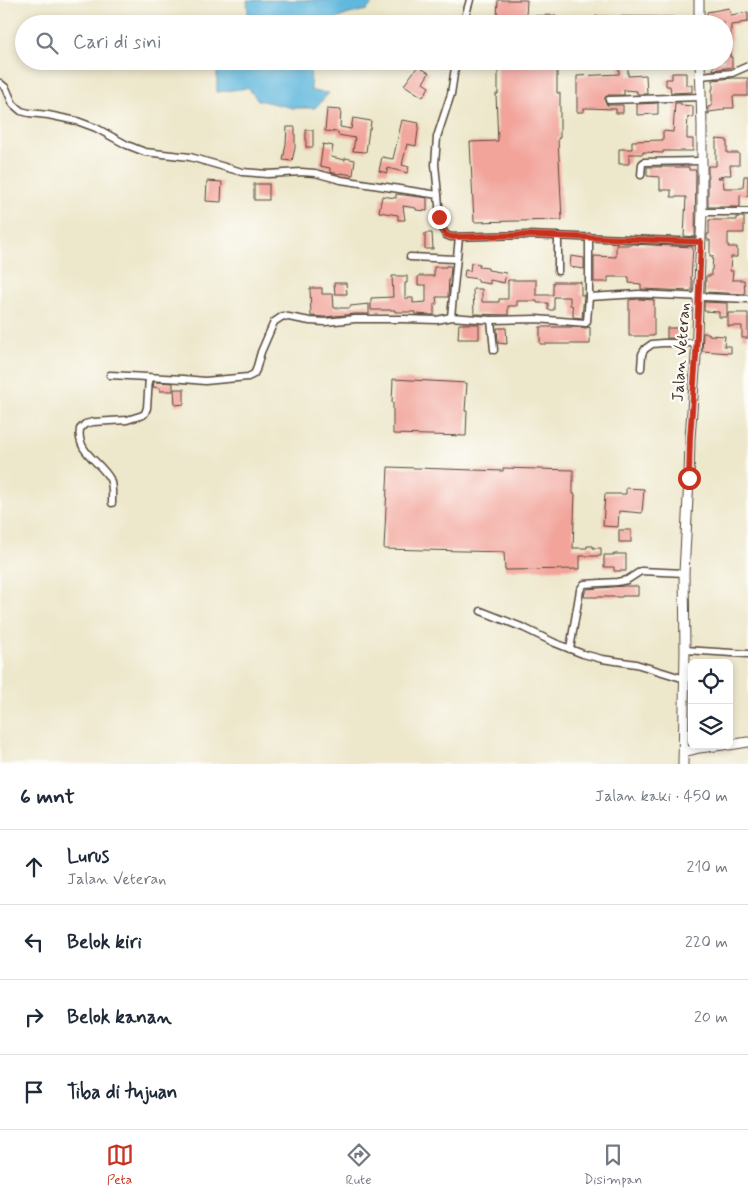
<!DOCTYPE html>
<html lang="id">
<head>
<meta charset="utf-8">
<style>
	body { margin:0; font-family:Mynerve,sans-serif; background:#f2f2f3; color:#1f2937 }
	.controls { position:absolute; right:15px; bottom:15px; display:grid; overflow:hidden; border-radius:8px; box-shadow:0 2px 8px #0003 }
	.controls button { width:45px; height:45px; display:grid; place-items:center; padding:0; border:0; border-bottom:1px solid #e0e1e3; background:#fff; color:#1f2937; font:25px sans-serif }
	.stop { position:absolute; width:15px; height:15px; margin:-11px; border:4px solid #c8321e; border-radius:50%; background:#fff }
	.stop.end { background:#c8321e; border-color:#fff; box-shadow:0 1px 5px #0008 }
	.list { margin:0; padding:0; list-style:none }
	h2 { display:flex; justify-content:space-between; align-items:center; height:65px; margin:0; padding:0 20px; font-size:21px }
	h2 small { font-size:16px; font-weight:400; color:#747a83 }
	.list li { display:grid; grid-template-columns:32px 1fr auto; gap:15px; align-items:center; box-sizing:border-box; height:75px; padding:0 20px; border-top:1px solid #e0e1e3 }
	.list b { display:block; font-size:19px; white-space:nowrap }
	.list p { margin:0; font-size:16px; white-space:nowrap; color:#747a83 }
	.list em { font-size:16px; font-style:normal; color:#747a83 }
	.icon { flex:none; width:28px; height:28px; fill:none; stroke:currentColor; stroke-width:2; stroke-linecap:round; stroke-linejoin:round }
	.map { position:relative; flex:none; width:748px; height:764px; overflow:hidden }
	.search { position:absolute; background:#fff; box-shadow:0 2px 8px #0003; left:15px; right:15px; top:15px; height:55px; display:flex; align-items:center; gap:12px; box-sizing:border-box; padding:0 18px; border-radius:28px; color:#747a83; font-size:19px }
	.sheet { height:365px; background:#fff }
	nav { display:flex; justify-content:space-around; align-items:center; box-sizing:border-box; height:70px; border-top:1px solid #e0e1e3; background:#fff; font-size:14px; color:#747a83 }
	nav a { display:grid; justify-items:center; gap:2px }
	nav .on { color:#c8321e }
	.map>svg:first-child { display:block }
	.water { fill:#61b8de; stroke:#4e717e }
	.building { fill:#f2a49b }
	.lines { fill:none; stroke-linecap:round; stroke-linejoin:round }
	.street-casing { stroke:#564638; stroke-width:9 }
	.secondary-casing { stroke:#564638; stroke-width:11 }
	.street { stroke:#fff; stroke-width:6 }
	.secondary { stroke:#fff; stroke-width:9 }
	.route { stroke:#c8321e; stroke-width:6 }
	.labels { text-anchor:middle; stroke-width:4.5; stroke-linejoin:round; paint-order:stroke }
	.street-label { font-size:16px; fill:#3b2a1e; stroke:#fdfcf7 }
</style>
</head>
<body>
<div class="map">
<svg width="748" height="764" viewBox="0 0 748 764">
	<rect width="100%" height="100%" fill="#fdfcf7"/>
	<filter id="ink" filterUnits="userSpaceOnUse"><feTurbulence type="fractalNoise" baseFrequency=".02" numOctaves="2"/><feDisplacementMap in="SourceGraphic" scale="10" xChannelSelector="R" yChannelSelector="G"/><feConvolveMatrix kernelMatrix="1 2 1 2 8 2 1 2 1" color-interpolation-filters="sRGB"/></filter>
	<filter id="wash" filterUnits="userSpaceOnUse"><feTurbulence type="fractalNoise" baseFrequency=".0096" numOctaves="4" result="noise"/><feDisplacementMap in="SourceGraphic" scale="20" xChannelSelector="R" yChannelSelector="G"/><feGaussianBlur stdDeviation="1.12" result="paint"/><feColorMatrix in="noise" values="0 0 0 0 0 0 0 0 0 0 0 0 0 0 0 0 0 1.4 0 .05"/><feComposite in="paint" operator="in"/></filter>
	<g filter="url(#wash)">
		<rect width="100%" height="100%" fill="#ede7cb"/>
		<g class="water">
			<path d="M247,0H375L367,10C353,13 341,15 329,24H238L248,12Z"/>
			<polygon points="205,61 310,61 311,91 329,93 315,108 293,108 258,100 248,88 217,92 217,71"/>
		</g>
		<g id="blocks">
			<g class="building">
				<polygon points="498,0 527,0 526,16 556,15 556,24 495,24 495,16 497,16"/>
				<polygon points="729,8 731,15 748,12 748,22 740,23 740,24 731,25 730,57 732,57 732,67 713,70 713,61 724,61 724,22 707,24 707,12"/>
				<polygon points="596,16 674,17 674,24 596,24"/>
				<polygon points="498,61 557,61 557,93 560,93 560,138 558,138 562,220 474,222 470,142 498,141 496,94 498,94"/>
				<polygon points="619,64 628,64 628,76 646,75 647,94 637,94 637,91 624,90 624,95 609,95 605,97 605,102 607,105 623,105 623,113 616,113 616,109 584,108 584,112 577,112 577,76 619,74"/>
				<polygon points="418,66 429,73 423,83 429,87 423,97 404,85"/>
				<polygon points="672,73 686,73 686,85 692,85 692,92 671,93 670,86 666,86 666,79 672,79"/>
				<polygon points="733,78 748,78 748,96 733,96 734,108 724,108 724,110 709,112 709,114 708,114 708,107 712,106 712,89 713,89 713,80"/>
				<polygon points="658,103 658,114 637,115 637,104"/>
				<polygon points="675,103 681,103 681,105 693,106 693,118 688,117 687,130 687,139 693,139 693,151 663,151 663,153 643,152 643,154 629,154 629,164 619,164 619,149 632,149 632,141 663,140 663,131 673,132"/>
				<polygon points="327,109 341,110 340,127 351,129 353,118 371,121 370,129 369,129 366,152 353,151 355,138 338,135 338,132 325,131"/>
				<polygon points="402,120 419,123 416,146 407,144 402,165 409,167 407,173 388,168 387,173 379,171 382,157 393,159"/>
				<polygon points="287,127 295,127 295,148 292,161 283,160 286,144"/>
				<rect x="306" y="130" width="7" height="17"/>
				<polygon points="716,139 727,140 727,153 739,153 739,165 730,165 731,175 723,175 723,176 717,178 723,178 724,188 743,188 744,176 748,176 748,196 740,195 740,207 708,207 708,166 716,166"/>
				<polygon points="323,144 333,146 331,157 345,160 345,158 355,160 353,175 340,173 339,174 330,172 330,168 320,166"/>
				<polygon points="647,167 689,167 689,170 696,170 695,237 684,236 686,197 671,197 671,190 660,190 660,177 647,176"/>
				<polygon points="207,181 222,182 221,202 206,201"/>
				<rect x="254" y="184" width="15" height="16"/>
				<polygon points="396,194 427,198 427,211 416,210 416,208 403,206 405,220 398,220 398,215 379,212 382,196 396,198"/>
				<polygon points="737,217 744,217 744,233 728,233 728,247 737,247 737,257 731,257 730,271 733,271 732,280 744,280 745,294 705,292 706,276 711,276 711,270 712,270 713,256 710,256 710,240 707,240 707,234 709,234 709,220 737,220"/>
				<polygon points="425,233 432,233 433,249 425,249"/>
				<polygon points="631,244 693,247 691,280 692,280 692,291 641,289 641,284 629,283 629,277 608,277 608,282 594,282 594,256 616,257 616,245 631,245"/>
				<polygon points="571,256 584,258 584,269 570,267"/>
				<polygon points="471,263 480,264 479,267 488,268 488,270 506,273 504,283 490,280 490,284 478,282 478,279 464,277 465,270 470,271"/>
				<polygon points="446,266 451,266 450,277 449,277 448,297 436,297 437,304 434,304 434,315 415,314 415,312 395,312 395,310 371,310 371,298 393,297 392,276 407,276 407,283 405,283 405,298 413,298 413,303 426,302 426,285 418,285 418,276 434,276 434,267 446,267"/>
				<polygon points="508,280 536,280 536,295 553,295 553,282 581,282 581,295 584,295 582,318 573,317 573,310 572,305 570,305 570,297 554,297 554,310 548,310 548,303 537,303 537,301 517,301 517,306 508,306 508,315 474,314 473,289 482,289 482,302 499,302 499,299 508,299"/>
				<polygon points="334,283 346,283 347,294 335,294"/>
				<polygon points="310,288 322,288 322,294 333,294 334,308 350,308 350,306 369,304 369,314 355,314 325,317 311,316"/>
				<polygon points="639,299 654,300 654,336 629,336 629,300"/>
				<polygon points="704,302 727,303 727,317 719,317 719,312 704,311"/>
				<polygon points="728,313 748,313 748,338 742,338 742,326 728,326"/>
				<polygon points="459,324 479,324 479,339 458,339"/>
				<polygon points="540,327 572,327 586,328 590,327 590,344 540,344"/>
				<polygon points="497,328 506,328 507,344 498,343"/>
				<rect x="667" y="328" width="15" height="10"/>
				<polygon points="703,333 709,333 709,335 725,336 724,346 731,346 731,353 702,351"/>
				<polygon points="393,379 467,383 465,411 467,411 466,436 393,434 393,403 392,403"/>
				<polygon points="154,382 173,383 173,391 160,391 160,388 153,387"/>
				<polygon points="174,389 184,389 184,404 175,405"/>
				<polygon points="388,467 503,471 503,468 573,470 573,494 575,494 573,548 587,548 587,546 593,546 593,548 601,548 601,556 580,556 580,569 505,570 504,552 384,549"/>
				<polygon points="626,488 644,489 642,513 619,511 618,527 603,526 605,494 626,494"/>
				<rect x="619" y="530" width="12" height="12"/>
				<polygon points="614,554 626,554 626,571 614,571 614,567 604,567 604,555 614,555"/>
				<polygon points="625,586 638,586 638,596 622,596 622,597 584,597 585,592 587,589"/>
			</g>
		</g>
	</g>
	<g filter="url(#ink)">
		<use href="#blocks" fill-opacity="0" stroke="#564638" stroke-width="1"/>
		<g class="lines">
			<defs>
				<g id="street">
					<polyline points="463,24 470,0"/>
					<polyline points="700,76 732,73 748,66"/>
					<polyline points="0,83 6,88 13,104 21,111 29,113 48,115 77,121 96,128 127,145 145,152 190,157 242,172 268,174 301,172 315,173 341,180 438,195 441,227 446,235 451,237 528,235 701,242"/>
					<polyline points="609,100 701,97"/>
					<polyline points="641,175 642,164 644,162 701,161"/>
					<polyline points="438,195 435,164 437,137 451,94 456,61"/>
					<polyline points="702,212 748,212"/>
					<polyline points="410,257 456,259"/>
					<polyline points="558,271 558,236"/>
					<polyline points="589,297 639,294 748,299"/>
					<polyline points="451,317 459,237"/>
					<polyline points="491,320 494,350"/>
					<polyline points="641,368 642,354 645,349 652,344 663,343 696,343"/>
					<polyline points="110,375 183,379 205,381 248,377 254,374 256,370 261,352 274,322 283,316 310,321 325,322 355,319 404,319 437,320 451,317 491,320 536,319 586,323 587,321 589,297 589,237"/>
					<path d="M112,503C112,496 113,486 110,479C100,461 76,452 80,429L85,424L93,422L127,420L143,415L145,413L147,408L149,378"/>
					<polyline points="481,611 524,628 555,643 583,654 602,659 636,664 685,679"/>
					<polyline points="570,649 580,590 584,584 617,582 627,580 641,571 684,573"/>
					<polyline points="685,650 748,654"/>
				</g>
				<g id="secondary">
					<polyline points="699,24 699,0"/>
					<polyline points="729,745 748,742"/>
					<polyline points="684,752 699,748 723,745"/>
					<polyline points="683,764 685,650 684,573 689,479 690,438 696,356 702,212 702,126 700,61"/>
				</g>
			</defs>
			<use href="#street" class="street-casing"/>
			<use href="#secondary" class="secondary-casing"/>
			<use href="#street" class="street"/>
			<use href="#secondary" class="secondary"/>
		</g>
	</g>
	<g class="lines" filter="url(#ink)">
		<polyline class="route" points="439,217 441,227 446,235 452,237 528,235 701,242 696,356 690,438 689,478"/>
	</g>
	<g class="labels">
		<g class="street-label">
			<text transform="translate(680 352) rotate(-86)" y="6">Jalan Veteran</text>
		</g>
	</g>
</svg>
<div class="controls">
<button><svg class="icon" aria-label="locate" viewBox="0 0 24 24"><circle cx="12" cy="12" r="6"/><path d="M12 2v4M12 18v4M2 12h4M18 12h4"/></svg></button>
<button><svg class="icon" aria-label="layers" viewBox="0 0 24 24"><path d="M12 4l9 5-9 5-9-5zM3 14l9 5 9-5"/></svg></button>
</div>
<div class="stop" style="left:689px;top:478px"></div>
<div class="stop end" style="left:439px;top:217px"></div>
<div class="search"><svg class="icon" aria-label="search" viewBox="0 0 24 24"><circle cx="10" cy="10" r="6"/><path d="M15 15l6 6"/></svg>Cari di sini</div>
</div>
<section class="sheet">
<h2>6 mnt<small>Jalan kaki · 450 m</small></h2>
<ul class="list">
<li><svg class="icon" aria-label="ahead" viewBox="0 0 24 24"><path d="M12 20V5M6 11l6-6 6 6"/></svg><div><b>Lurus</b><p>Jalan Veteran</p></div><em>210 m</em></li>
<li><svg class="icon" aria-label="left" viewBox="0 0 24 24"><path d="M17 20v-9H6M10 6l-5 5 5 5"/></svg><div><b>Belok kiri</b></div><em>220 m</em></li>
<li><svg class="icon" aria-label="right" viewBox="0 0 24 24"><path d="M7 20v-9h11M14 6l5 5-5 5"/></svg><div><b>Belok kanan</b></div><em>20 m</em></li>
<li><svg class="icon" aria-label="arrive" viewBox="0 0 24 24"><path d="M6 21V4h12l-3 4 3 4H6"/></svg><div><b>Tiba di tujuan</b></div></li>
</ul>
</section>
<nav>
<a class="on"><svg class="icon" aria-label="map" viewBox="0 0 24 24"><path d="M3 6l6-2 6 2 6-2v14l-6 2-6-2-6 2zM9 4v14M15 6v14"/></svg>Peta</a>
<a><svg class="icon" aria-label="directions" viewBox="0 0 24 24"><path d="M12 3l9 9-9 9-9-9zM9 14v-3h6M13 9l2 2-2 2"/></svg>Rute</a>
<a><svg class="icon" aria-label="saved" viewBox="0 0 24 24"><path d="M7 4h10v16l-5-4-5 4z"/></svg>Disimpan</a>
</nav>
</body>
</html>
